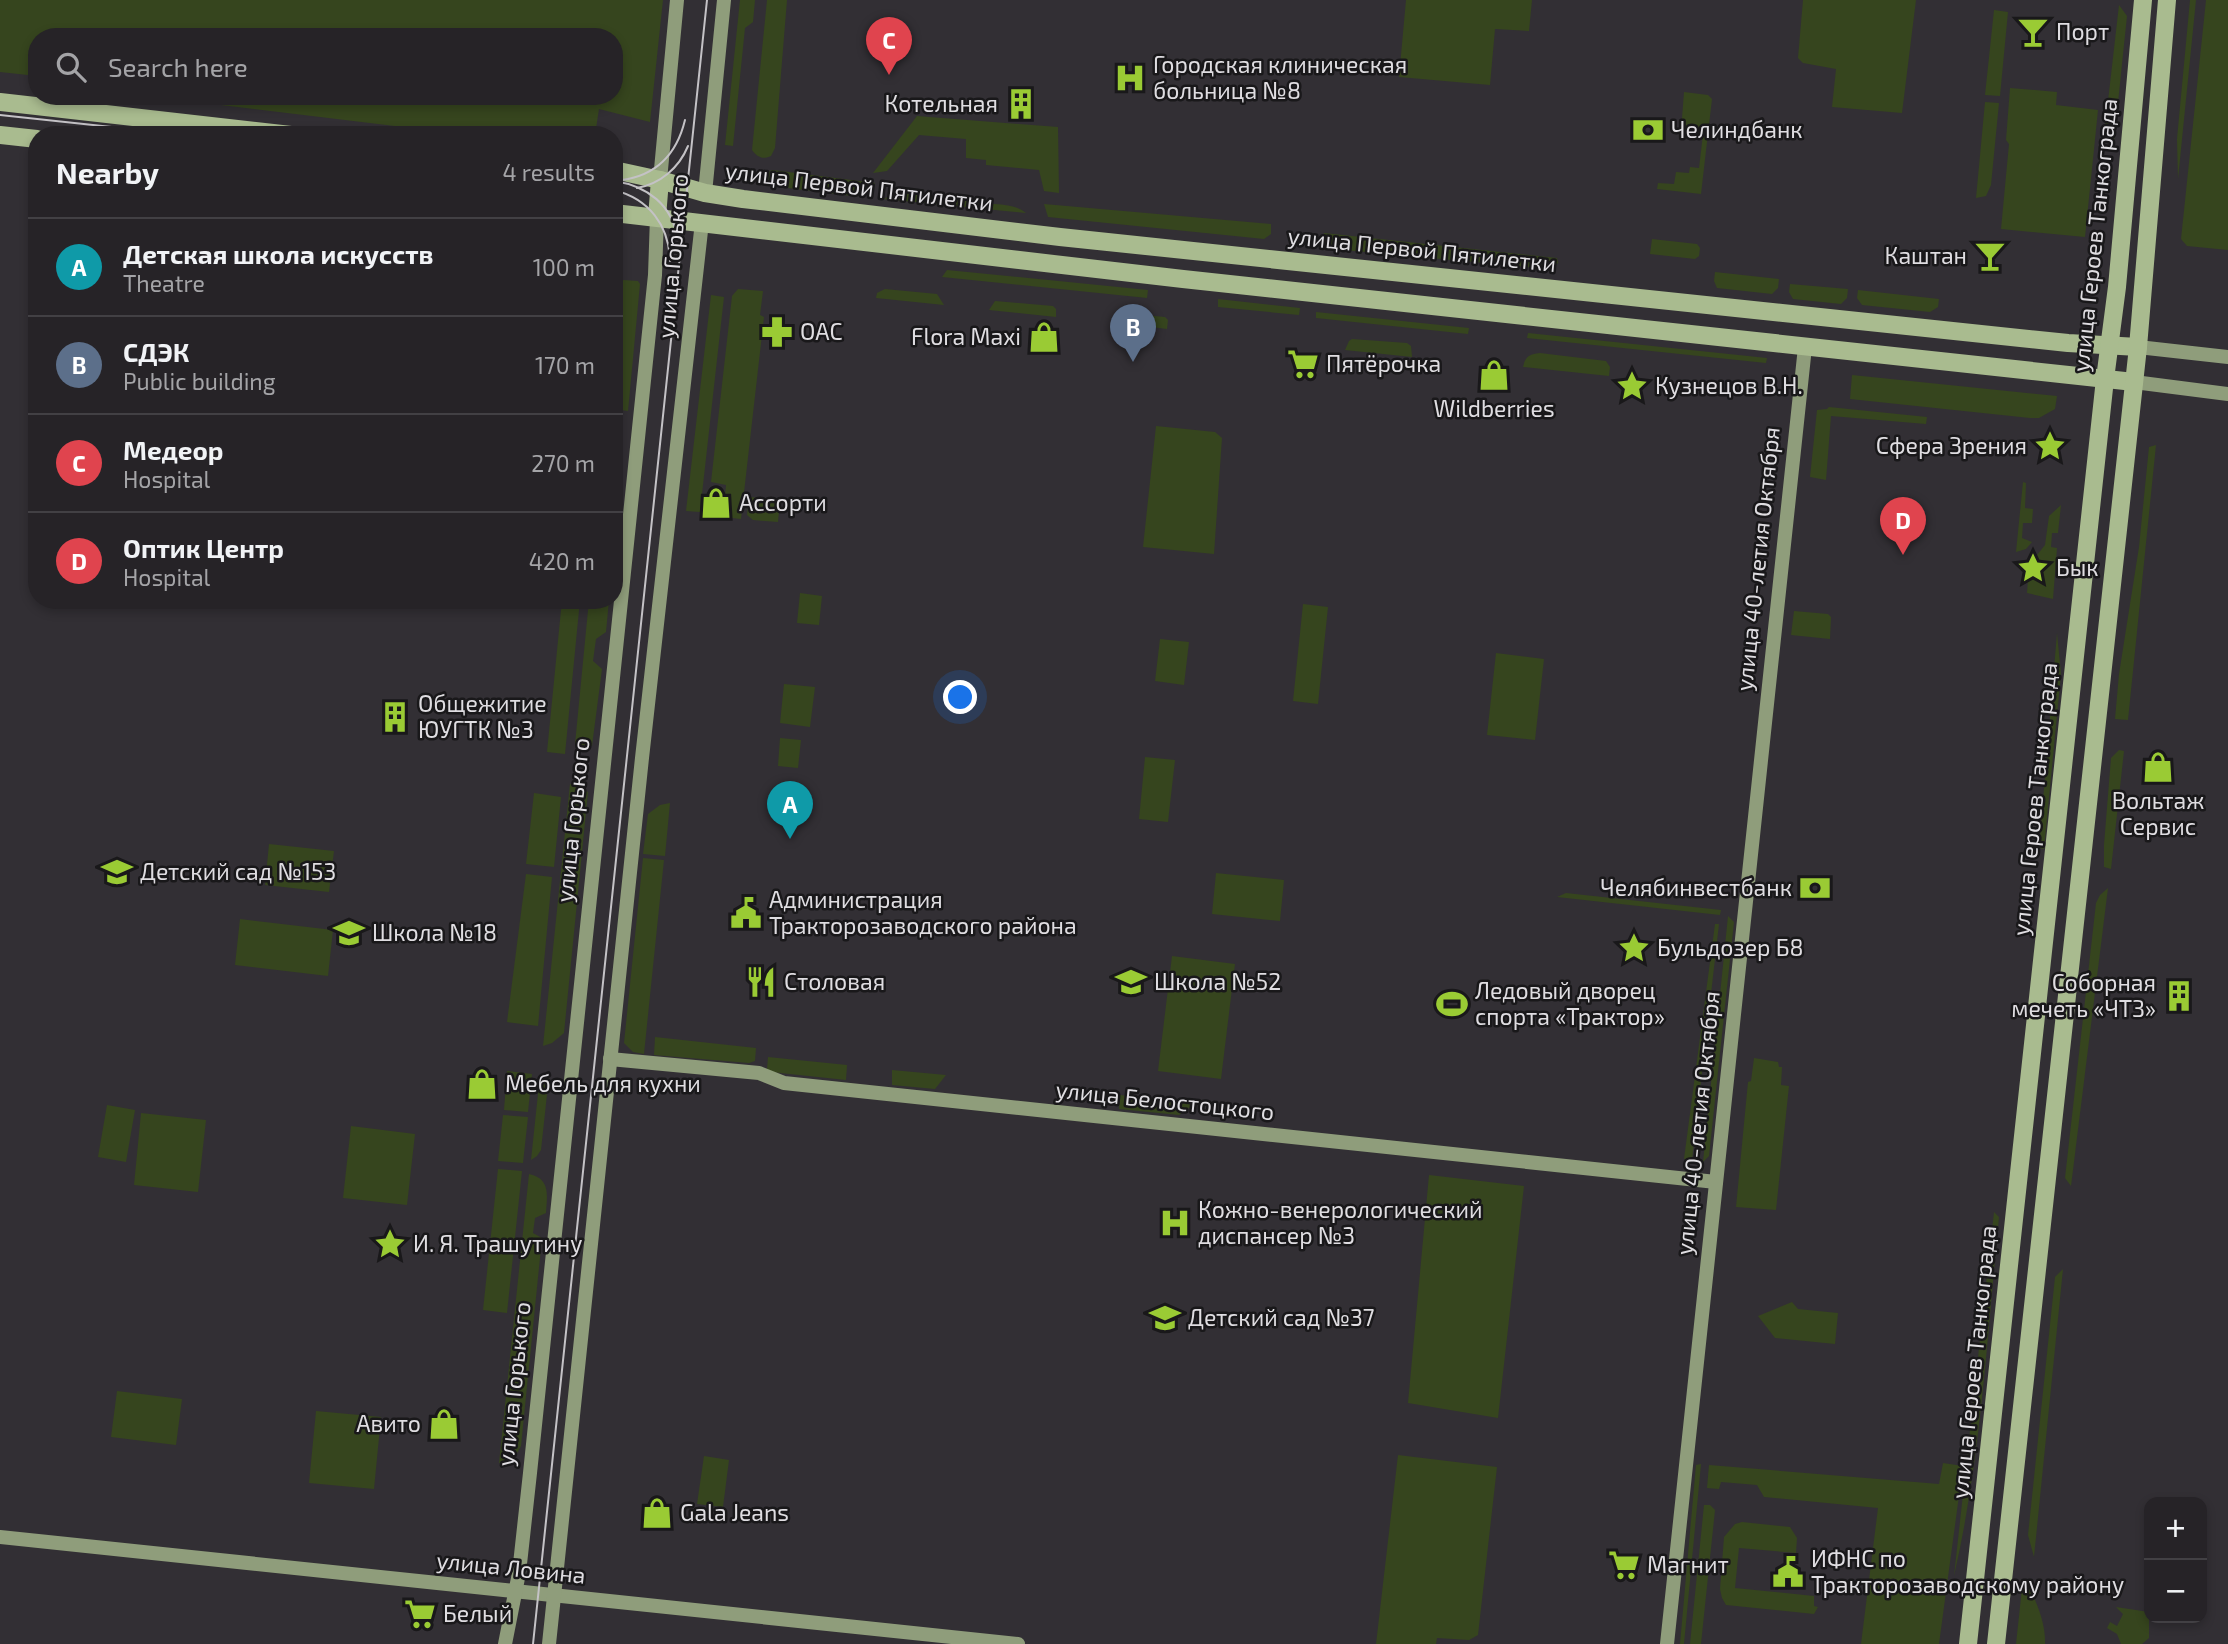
<!DOCTYPE html>
<html lang="en">
<head>
<meta charset="utf-8">
<style>
	body { margin:0; font-family:"Exo 2",sans-serif; background:#322f33; color:#f1f3f6 }
	.controls { position:absolute; right:21px; bottom:21px; display:grid; overflow:hidden; border-radius:14px; box-shadow:0 4px 10px #0003 }
	.controls button { width:63px; height:63px; display:grid; place-items:center; padding:0; border:0; border-bottom:2px solid #424044; background:#262327; color:#f1f3f6; font:35px sans-serif }
	.you { position:absolute; left:961px; top:698px; width:24px; height:24px; margin:-18px; border:5px solid #fff; border-radius:50%; background:#1a73e8; box-shadow:0 0 0 10px #1a73e833 }
	.badge { display:grid; place-items:center; width:46px; height:46px; border-radius:50%; background:#9acb34; color:#fff; font-size:23px; font-weight:700 }
	.pin { position:absolute; translate:-50% -58px; filter:drop-shadow(0 2px 4px #0008) }
	.pin::after { content:''; position:absolute; top:37px; width:24px; height:21px; background:inherit; clip-path:polygon(0 0,100% 0,50% 100%) }
	.list { margin:0; padding:0; list-style:none }
	h2 { display:flex; justify-content:space-between; align-items:center; height:91px; margin:0; padding:0 28px; font-size:30px }
	h2 small { font-size:23px; font-weight:400; color:#a4a4a7 }
	.list li { display:grid; grid-template-columns:46px 1fr auto; gap:21px; align-items:center; box-sizing:border-box; height:98px; padding:0 28px; border-top:2px solid #424044 }
	.list b { display:block; font-size:26px; white-space:nowrap }
	.list p { margin:0; font-size:23px; white-space:nowrap; color:#a4a4a7 }
	.list em { font-size:23px; font-style:normal; color:#a4a4a7 }
	.icon { flex:none; width:38px; height:38px; fill:none; stroke:currentColor; stroke-width:2; stroke-linecap:round; stroke-linejoin:round }
	.map { position:relative; flex:none; width:2228px; height:1644px; overflow:hidden }
	.search { position:absolute; background:#262327; box-shadow:0 4px 10px #0003; left:28px; top:28px; width:595px; height:77px; display:flex; align-items:center; gap:18px; box-sizing:border-box; padding:0 24px; border-radius:28px; color:#a4a4a7; font-size:26px }
	.panel { position:absolute; background:#262327; box-shadow:0 4px 10px #0003; left:28px; top:126px; width:595px; height:483px; border-radius:28px }
	.map>svg:first-child { display:block }
	.green { fill:#36451e }
	.lines { fill:none; stroke-linecap:round; stroke-linejoin:round }
	.secondary { stroke:#8f9d7b; stroke-width:14 }
	.primary { stroke:#a9bb8f; stroke-width:18 }
	.tram { stroke:#c4c2c6; stroke-width:2 }
	.labels { text-anchor:middle; stroke-width:5; stroke-linejoin:round; paint-order:stroke }
	.poi-label { font-size:23px; fill:#dfdde1; stroke:#19181a; text-anchor:start }
	.street-label { font-size:23px; fill:#dfdde1; stroke:#19181a }
</style>
</head>
<body>
<div class="map">
<svg width="2228" height="1644" viewBox="0 0 2228 1644">
	<rect width="100%" height="100%" fill="#322f34"/>
	<g class="green">
		<polygon points="0,0 663,0 650,122 599,109 595,135 469,135 146,96 614,96 614,37 37,37 37,76 0,72"/>
		<polygon points="740,0 755,0 753,22 745,28 733,146 725,145"/>
		<path d="M767,0H787L775,148L771,156C763,160 757,157 752,150Z"/>
		<polygon points="1406,0 1532,0 1529,31 1495,29 1490,85 1399,77"/>
		<polygon points="1803,0 1916,0 1902,113 1832,107 1836,69 1803,63 1798,58"/>
		<polygon points="2190,0 2196,0 2178,179 2177,139"/>
		<polygon points="2206,0 2228,0 2228,250 2187,246 2181,239"/>
		<polygon points="2119,5 2127,16 2114,141 2104,136"/>
		<polygon points="1994,10 2008,12 2000,96 1985,95"/>
		<polygon points="2010,88 2057,92 2056,105 2098,110 2085,237 2001,229 2009,144 2006,140"/>
		<polygon points="1684,92 1708,95 1712,99 1701,194 1657,189 1658,183 1674,184 1676,172 1689,173 1690,167 1699,168 1703,134 1681,131"/>
		<polygon points="1985,102 1999,103 1991,185 1986,196 1976,198"/>
		<polygon points="917,116 1058,127 1059,193 1044,191 1039,170 986,165 986,160 966,158 966,139 919,135 887,171 873,173"/>
		<polygon points="772,170 875,183 873,186 852,196 765,185 767,173"/>
		<path d="M895,192L963,199C984,208 1008,199 1026,213L884,199Z"/>
		<polygon points="1044,204 1271,224 1271,234 1264,239 1048,217"/>
		<polygon points="1324,233 1557,258 1558,263 1549,269 1322,248"/>
		<polygon points="1652,239 1697,244 1700,248 1699,256 1695,259 1650,254"/>
		<polygon points="947,270 1148,290 1147,298 942,277"/>
		<polygon points="1715,272 1779,279 1778,288 1772,294 1717,288 1714,281"/>
		<polygon points="623,280 638,281 640,284 628,411 614,409 614,342 620,282"/>
		<polygon points="1790,284 1848,289 1847,298 1841,304 1793,299 1789,292"/>
		<polygon points="738,289 763,291 760,315 764,317 741,519 723,517 726,485 711,482 732,296"/>
		<polygon points="885,289 937,294 944,305 876,298 877,293"/>
		<polygon points="1858,290 1939,299 1938,307 1930,312 1862,305 1857,298"/>
		<polygon points="711,295 724,297 700,512 686,511"/>
		<polygon points="1218,299 1300,308 1299,315 1218,307"/>
		<polygon points="995,301 1053,306 1056,309 1056,317 989,310"/>
		<polygon points="1316,312 1469,328 1468,334 1316,318"/>
		<polygon points="1123,313 1165,317 1168,320 1167,329 1119,323 1119,317"/>
		<polygon points="1528,333 1767,358 1766,363 1527,338"/>
		<polygon points="1352,339 1407,343 1411,346 1412,357 1345,350 1349,341"/>
		<path d="M1540,353L1606,361L1610,367L1609,376L1523,367C1525,357 1529,354 1540,353Z"/>
		<polygon points="1852,375 2057,396 2055,409 2039,418 2030,418 1850,399"/>
		<polygon points="1829,407 1927,417 1926,424 1831,416 1826,480 1810,477 1817,410 1827,409"/>
		<polygon points="1156,426 1215,432 1222,438 1214,554 1143,547"/>
		<polygon points="2156,445 2128,720 2115,719 2119,674 2139,547 2149,447"/>
		<polygon points="2023,482 2026,483 2025,508 2033,509 2032,523 2023,523 2022,538 2032,542 2026,549 2016,552"/>
		<polygon points="749,497 780,500 778,522 753,520 747,515"/>
		<polygon points="2061,505 2058,533 2052,533 2051,547 2057,548 2053,599 2027,593 2029,565 2045,545 2049,516"/>
		<polygon points="800,593 822,596 819,625 797,623"/>
		<polygon points="562,600 580,600 565,754 547,752"/>
		<polygon points="589,600 609,600 606,632 596,639 593,661 602,669 592,746 575,744"/>
		<polygon points="1303,604 1328,607 1318,704 1293,701"/>
		<polygon points="1794,611 1828,614 1831,617 1830,639 1791,635"/>
		<polygon points="2057,633 2061,674 2044,849 2039,848"/>
		<polygon points="1160,639 1189,642 1184,685 1155,681"/>
		<polygon points="1496,653 1544,659 1535,740 1487,735"/>
		<polygon points="784,684 815,687 810,727 780,723"/>
		<polygon points="780,738 801,740 798,768 778,766"/>
		<polygon points="2119,750 2124,751 2111,869 2104,867 2104,845 2111,758"/>
		<polygon points="1145,757 1175,760 1168,822 1139,819"/>
		<polygon points="570,784 588,792 564,1033 552,1043 543,1046"/>
		<polygon points="534,793 561,797 554,867 526,864"/>
		<polygon points="670,803 665,856 643,854 648,814 660,805"/>
		<polygon points="269,844 334,851 329,892 265,885"/>
		<polygon points="643,858 664,860 644,1054 633,1052 624,1043"/>
		<polygon points="1216,873 1284,880 1280,921 1212,914"/>
		<polygon points="526,874 552,877 538,1026 507,1022"/>
		<polygon points="2108,888 2071,1186 2065,1178 2096,903 2100,895"/>
		<polygon points="1566,893 1721,910 1720,915 1557,897"/>
		<polygon points="1728,916 1734,922 1709,1156 1703,1162"/>
		<polygon points="240,919 333,930 328,976 235,965"/>
		<polygon points="1715,924 1719,924 1692,1160 1684,1159"/>
		<polygon points="1172,956 1235,964 1221,1079 1158,1071"/>
		<polygon points="655,1037 756,1048 755,1061 749,1063 654,1055"/>
		<polygon points="768,1057 847,1065 846,1080 771,1072 767,1069"/>
		<polygon points="1754,1058 1778,1062 1779,1067 1782,1067 1781,1085 1789,1086 1776,1210 1736,1207 1748,1082 1751,1081"/>
		<polygon points="892,1070 946,1075 935,1089 892,1085"/>
		<polygon points="507,1071 532,1074 528,1112 504,1110"/>
		<polygon points="540,1075 549,1076 541,1150 537,1156 531,1160"/>
		<polygon points="1120,1095 1196,1103 1179,1115 1119,1109"/>
		<polygon points="107,1105 135,1110 126,1162 98,1157"/>
		<polygon points="141,1113 206,1120 198,1192 134,1185"/>
		<polygon points="503,1115 528,1117 523,1163 498,1161"/>
		<polygon points="351,1126 415,1134 407,1205 343,1198"/>
		<polygon points="498,1169 522,1171 507,1313 483,1310"/>
		<path d="M529,1174C551,1179 547,1195 546,1213L535,1218L533,1233L542,1238L521,1446C516,1456 511,1463 499,1463Z"/>
		<polygon points="1429,1175 1524,1186 1498,1418 1408,1403"/>
		<path d="M1994,1212L1999,1217C1987,1337 1981,1458 1954,1576Z"/>
		<polygon points="2063,1269 2034,1557 2028,1535 2055,1277"/>
		<polygon points="1792,1302 1798,1309 1838,1313 1835,1344 1775,1338 1758,1316"/>
		<polygon points="117,1391 182,1399 176,1445 111,1437"/>
		<polygon points="316,1411 381,1417 374,1489 309,1483"/>
		<polygon points="1398,1455 1497,1467 1478,1635 1469,1640 1437,1638 1436,1644 1376,1644"/>
		<polygon points="704,1456 729,1460 723,1507 697,1504"/>
		<polygon points="1943,1463 1963,1466 1939,1644 1861,1644 1878,1508 1764,1497 1757,1485 1721,1482 1719,1489 1707,1488 1709,1465 1939,1484"/>
		<polygon points="1701,1464 1684,1644 1680,1644 1696,1465"/>
		<polygon points="1704,1505 1710,1505 1715,1510 1701,1644 1690,1644"/>
		<polygon points="1742,1522 1790,1527 1797,1538 1796,1553 1739,1548 1735,1588 1814,1596 1814,1606 1818,1607 1814,1614 1726,1605 1722,1598 1720,1589 1724,1537 1735,1524"/>
		<path d="M2023,1579C2035,1595 2046,1623 2045,1644H2016Z"/>
		<polygon points="2116,1607 2149,1612 2149,1638 2142,1644 2121,1644 2117,1634 2107,1628 2110,1622 2117,1626 2123,1614"/>
	</g>
	<g class="lines">
		<g class="secondary">
			<polyline points="660,180 677,0"/>
			<polyline points="705,193 724,0"/>
			<polyline points="2138,347 2228,357"/>
			<polyline points="2134,382 2228,394"/>
			<polyline points="610,1059 759,1073 784,1083 1716,1182"/>
			<polyline points="0,1537 1018,1644"/>
			<polyline points="505,1644 519,1573 530,1473 655,275 657,217"/>
			<polyline points="549,1644 642,758 702,222"/>
			<polyline points="1667,1644 1805,347"/>
		</g>
		<g class="primary">
			<polyline points="0,102 291,135"/>
			<polyline points="0,135 37,139"/>
			<polyline points="614,170 660,180 705,193 743,199 1060,237 2068,343 2138,347"/>
			<polyline points="614,213 1183,279 2134,382"/>
			<polyline points="657,217 660,180"/>
			<polyline points="1968,1644 2105,379 2117,287 2143,0"/>
			<polyline points="1996,1644 2138,347 2167,0"/>
		</g>
		<g class="tram">
			<polyline points="0,115 186,135"/>
			<path d="M622,180C658,175 677,153 685,120"/>
			<path d="M614,181C648,186 672,205 678,239"/>
			<path d="M637,188C660,184 679,168 688,146"/>
			<path d="M614,190C649,199 669,225 670,261"/>
			<polyline points="533,1644 707,0"/>
		</g>
	</g>
	<defs>
		<symbol id="bar-bare" viewBox="-9 -9 18 18"><path d="M-6-5H6L.8 .8V4.5H3.5V6h-7V4.5H-.8V.8Z" fill="#9acb34" stroke="#19181a" stroke-width="2.5" paint-order="stroke"/></symbol>
		<symbol id="hospital-bare" viewBox="-9 -9 18 18"><path d="M-5-5h3v3.5h4V-5h3V5h-3V1.5h-4V5h-3Z" fill="#9acb34" stroke="#19181a" stroke-width="2.5" paint-order="stroke"/></symbol>
		<symbol id="building-bare" viewBox="-9 -9 18 18"><path d="M-4-6H4V6H1V3H-1V6H-4ZM-2.5-4.3h1.7v1.8h-1.7ZM.8-4.3h1.7v1.8H.8ZM-2.5-1h1.7V.8h-1.7ZM.8-1h1.7V.8H.8Z" fill="#9acb34" stroke="#19181a" stroke-width="2.5" paint-order="stroke"/></symbol>
		<symbol id="bank-bare" viewBox="-9 -9 18 18"><path d="M-6-4H6V4H-6ZM0-2.3a2.3 2.3 0 1 0 0 4.6a2.3 2.3 0 1 0 0-4.6Z" fill="#9acb34" stroke="#19181a" stroke-width="2.5" paint-order="stroke"/></symbol>
		<symbol id="pharmacy-bare" viewBox="-9 -9 18 18"><path d="M-2-6h4v4h4v4h-4v4h-4v-4h-4v-4h4Z" fill="#9acb34" stroke="#19181a" stroke-width="2.5" paint-order="stroke"/></symbol>
		<symbol id="shop-bare" viewBox="-9 -9 18 18"><path d="M-5-2.5h2.3a2.7 3.5 0 0 1 5.4 0H5L5.5 6h-11ZM-1.5-2.5h3a1.5 2.3 0 0 0-3 0Z" fill="#9acb34" stroke="#19181a" stroke-width="2.5" paint-order="stroke"/></symbol>
		<symbol id="supermarket-bare" viewBox="-9 -9 18 18"><path d="M-6-5.5h2.5l.6 2H6L4.5 2H-2.5L-4.4-4H-6ZM-1.5 3.2a1.3 1.3 0 1 0 .1 0ZM3 3.2a1.3 1.3 0 1 0 .1 0Z" fill="#9acb34" stroke="#19181a" stroke-width="2.5" paint-order="stroke"/></symbol>
		<symbol id="sight-bare" viewBox="-9 -9 18 18"><path d="M0-6L1.8-2.2L6-1.7L2.9 1.2L3.7 5.4L0 3.3L-3.7 5.4L-2.9 1.2L-6-1.7L-1.8-2.2Z" fill="#9acb34" stroke="#19181a" stroke-width="2.5" paint-order="stroke"/></symbol>
		<symbol id="school-bare" viewBox="-9 -9 18 18"><path d="M0-5L7-2L0 1L-7-2ZM-4 1L0 2.5L4 1V4Q0 6-4 4Z" fill="#9acb34" stroke="#19181a" stroke-width="2.5" paint-order="stroke"/></symbol>
		<symbol id="civic-bare" viewBox="-9 -9 18 18"><path d="M-.6-6.5H3V-4.5H.6V-3L4-1V1h2V6H-6V1h2V-1L-.6-3ZM-1.2 2.5V6h2.4V2.5Z" fill="#9acb34" stroke="#19181a" stroke-width="2.5" paint-order="stroke"/></symbol>
		<symbol id="restaurant-bare" viewBox="-9 -9 18 18"><path d="M-5-6h1v4h1v-4h1v4h1v-4h1v5L-1.5 .5V6h-2V.5L-5-1ZM5-6V6H3V1.5H1.5Q1.5-4 5-6Z" fill="#9acb34" stroke="#19181a" stroke-width="2.5" paint-order="stroke"/></symbol>
		<symbol id="stadium-bare" viewBox="-9 -9 18 18"><path d="M0-5a6.5 5 0 1 0 0 10a6.5 5 0 1 0 0-10ZM-3.5-1.8h7v3.6h-7Z" fill="#9acb34" stroke="#19181a" stroke-width="2.5" paint-order="stroke"/></symbol>
	</defs>
	<g fill-rule="evenodd">
		<use href="#bar-bare" x="2011" y="10" width="44" height="44"/>
		<use href="#hospital-bare" x="1108" y="56" width="44" height="44"/>
		<use href="#building-bare" x="999" y="82" width="44" height="44"/>
		<use href="#bank-bare" x="1626" y="108" width="44" height="44"/>
		<use href="#bar-bare" x="1968" y="234" width="44" height="44"/>
		<use href="#pharmacy-bare" x="755" y="310" width="44" height="44"/>
		<use href="#shop-bare" x="1022" y="315" width="44" height="44"/>
		<use href="#supermarket-bare" x="1281" y="342" width="44" height="44"/>
		<use href="#shop-bare" x="1472" y="353" width="44" height="44"/>
		<use href="#sight-bare" x="1610" y="364" width="44" height="44"/>
		<use href="#sight-bare" x="2028" y="424" width="44" height="44"/>
		<use href="#shop-bare" x="694" y="481" width="44" height="44"/>
		<use href="#sight-bare" x="2011" y="546" width="44" height="44"/>
		<use href="#building-bare" x="373" y="695" width="44" height="44"/>
		<use href="#shop-bare" x="2136" y="745" width="44" height="44"/>
		<use href="#school-bare" x="95" y="850" width="44" height="44"/>
		<use href="#bank-bare" x="1793" y="866" width="44" height="44"/>
		<use href="#civic-bare" x="724" y="891" width="44" height="44"/>
		<use href="#school-bare" x="327" y="911" width="44" height="44"/>
		<use href="#sight-bare" x="1612" y="926" width="44" height="44"/>
		<use href="#restaurant-bare" x="739" y="960" width="44" height="44"/>
		<use href="#school-bare" x="1109" y="960" width="44" height="44"/>
		<use href="#building-bare" x="2157" y="974" width="44" height="44"/>
		<use href="#stadium-bare" x="1430" y="982" width="44" height="44"/>
		<use href="#shop-bare" x="460" y="1062" width="44" height="44"/>
		<use href="#hospital-bare" x="1153" y="1201" width="44" height="44"/>
		<use href="#sight-bare" x="368" y="1222" width="44" height="44"/>
		<use href="#school-bare" x="1143" y="1296" width="44" height="44"/>
		<use href="#shop-bare" x="422" y="1402" width="44" height="44"/>
		<use href="#shop-bare" x="635" y="1491" width="44" height="44"/>
		<use href="#supermarket-bare" x="1602" y="1543" width="44" height="44"/>
		<use href="#civic-bare" x="1766" y="1550" width="44" height="44"/>
		<use href="#supermarket-bare" x="398" y="1592" width="44" height="44"/>
	</g>
	<g class="labels">
		<g class="poi-label">
			<text x="2056" y="40">Порт</text>
			<text x="1153" y="73">Городская клиническая<tspan x="1153" dy="26">больница №8</tspan></text>
			<text x="998" y="112" text-anchor="end">Котельная</text>
			<text x="1671" y="138">Челиндбанк</text>
			<text x="1967" y="264" text-anchor="end">Каштан</text>
			<text x="800" y="340">ОАС</text>
			<text x="1021" y="345" text-anchor="end">Flora Maxi</text>
			<text x="1326" y="372">Пятёрочка</text>
			<text x="1655" y="394">Кузнецов В.Н.</text>
			<text x="1494" y="417" text-anchor="middle">Wildberries</text>
			<text x="2027" y="454" text-anchor="end">Сфера Зрения</text>
			<text x="739" y="511">Ассорти</text>
			<text x="2056" y="576">Бык</text>
			<text x="418" y="712">Общежитие<tspan x="418" dy="26">ЮУГТК №3</tspan></text>
			<text x="2158" y="809" text-anchor="middle">Вольтаж<tspan x="2158" dy="26">Сервис</tspan></text>
			<text x="140" y="880">Детский сад №153</text>
			<text x="1792" y="896" text-anchor="end">Челябинвестбанк</text>
			<text x="769" y="908">Администрация<tspan x="769" dy="26">Тракторозаводского района</tspan></text>
			<text x="372" y="941">Школа №18</text>
			<text x="1657" y="956">Бульдозер Б8</text>
			<text x="784" y="990">Столовая</text>
			<text x="1154" y="990">Школа №52</text>
			<text x="2156" y="991" text-anchor="end">Соборная<tspan x="2156" dy="26">мечеть «ЧТЗ»</tspan></text>
			<text x="1475" y="999">Ледовый дворец<tspan x="1475" dy="26">спорта «Трактор»</tspan></text>
			<text x="505" y="1092">Мебель для кухни</text>
			<text x="1198" y="1218">Кожно-венерологический<tspan x="1198" dy="26">диспансер №3</tspan></text>
			<text x="413" y="1252">И. Я. Трашутину</text>
			<text x="1188" y="1326">Детский сад №37</text>
			<text x="421" y="1432" text-anchor="end">Авито</text>
			<text x="680" y="1521">Gala Jeans</text>
			<text x="1811" y="1567">ИФНС по<tspan x="1811" dy="26">Тракторозаводскому району</tspan></text>
			<text x="1647" y="1573">Магнит</text>
			<text x="443" y="1622">Белый</text>
		</g>
		<g class="street-label">
			<text transform="translate(859 187) rotate(7)" y="8">улица Первой Пятилетки</text>
			<text transform="translate(2095 235) rotate(-84)" y="8">улица Героев Танкограда</text>
			<text transform="translate(1422 250) rotate(6)" y="8">улица Первой Пятилетки</text>
			<text transform="translate(673 256) rotate(-85)" y="8">улица Горького</text>
			<text transform="translate(1758 559) rotate(-84)" y="8">улица 40-летия Октября</text>
			<text transform="translate(2035 799) rotate(-84)" y="8">улица Героев Танкограда</text>
			<text transform="translate(573 820) rotate(-84)" y="8">улица Горького</text>
			<text transform="translate(1165 1101) rotate(6)" y="8">улица Белостоцкого</text>
			<text transform="translate(1698 1123) rotate(-84)" y="8">улица 40-летия Октября</text>
			<text transform="translate(1974 1362) rotate(-84)" y="8">улица Героев Танкограда</text>
			<text transform="translate(514 1384) rotate(-84)" y="8">улица Горького</text>
			<text transform="translate(511 1568) rotate(6)" y="8">улица Ловина</text>
		</g>
	</g>
</svg>
<div class="controls">
<button>+</button>
<button>−</button>
</div>
<div class="you"></div>
<div class="pin badge" style="left:790px;top:839px;background:#0f9aa8">A</div>
<div class="pin badge" style="left:1133px;top:362px;background:#5c6f8a">B</div>
<div class="pin badge" style="left:889px;top:75px;background:#e0444e">C</div>
<div class="pin badge" style="left:1903px;top:555px;background:#e0444e">D</div>
<div class="search"><svg class="icon" aria-label="search" viewBox="0 0 24 24"><circle cx="10" cy="10" r="6"/><path d="M15 15l6 6"/></svg>Search here</div>
<section class="panel">
<h2>Nearby<small>4 results</small></h2>
<ul class="list">
<li><span class="badge" style="background:#0f9aa8">A</span><div><b>Детская школа искусств</b><p>Theatre</p></div><em>100 m</em></li>
<li><span class="badge" style="background:#5c6f8a">B</span><div><b>СДЭК</b><p>Public building</p></div><em>170 m</em></li>
<li><span class="badge" style="background:#e0444e">C</span><div><b>Медеор</b><p>Hospital</p></div><em>270 m</em></li>
<li><span class="badge" style="background:#e0444e">D</span><div><b>Оптик Центр</b><p>Hospital</p></div><em>420 m</em></li>
</ul>
</section>
</div>
</body>
</html>
